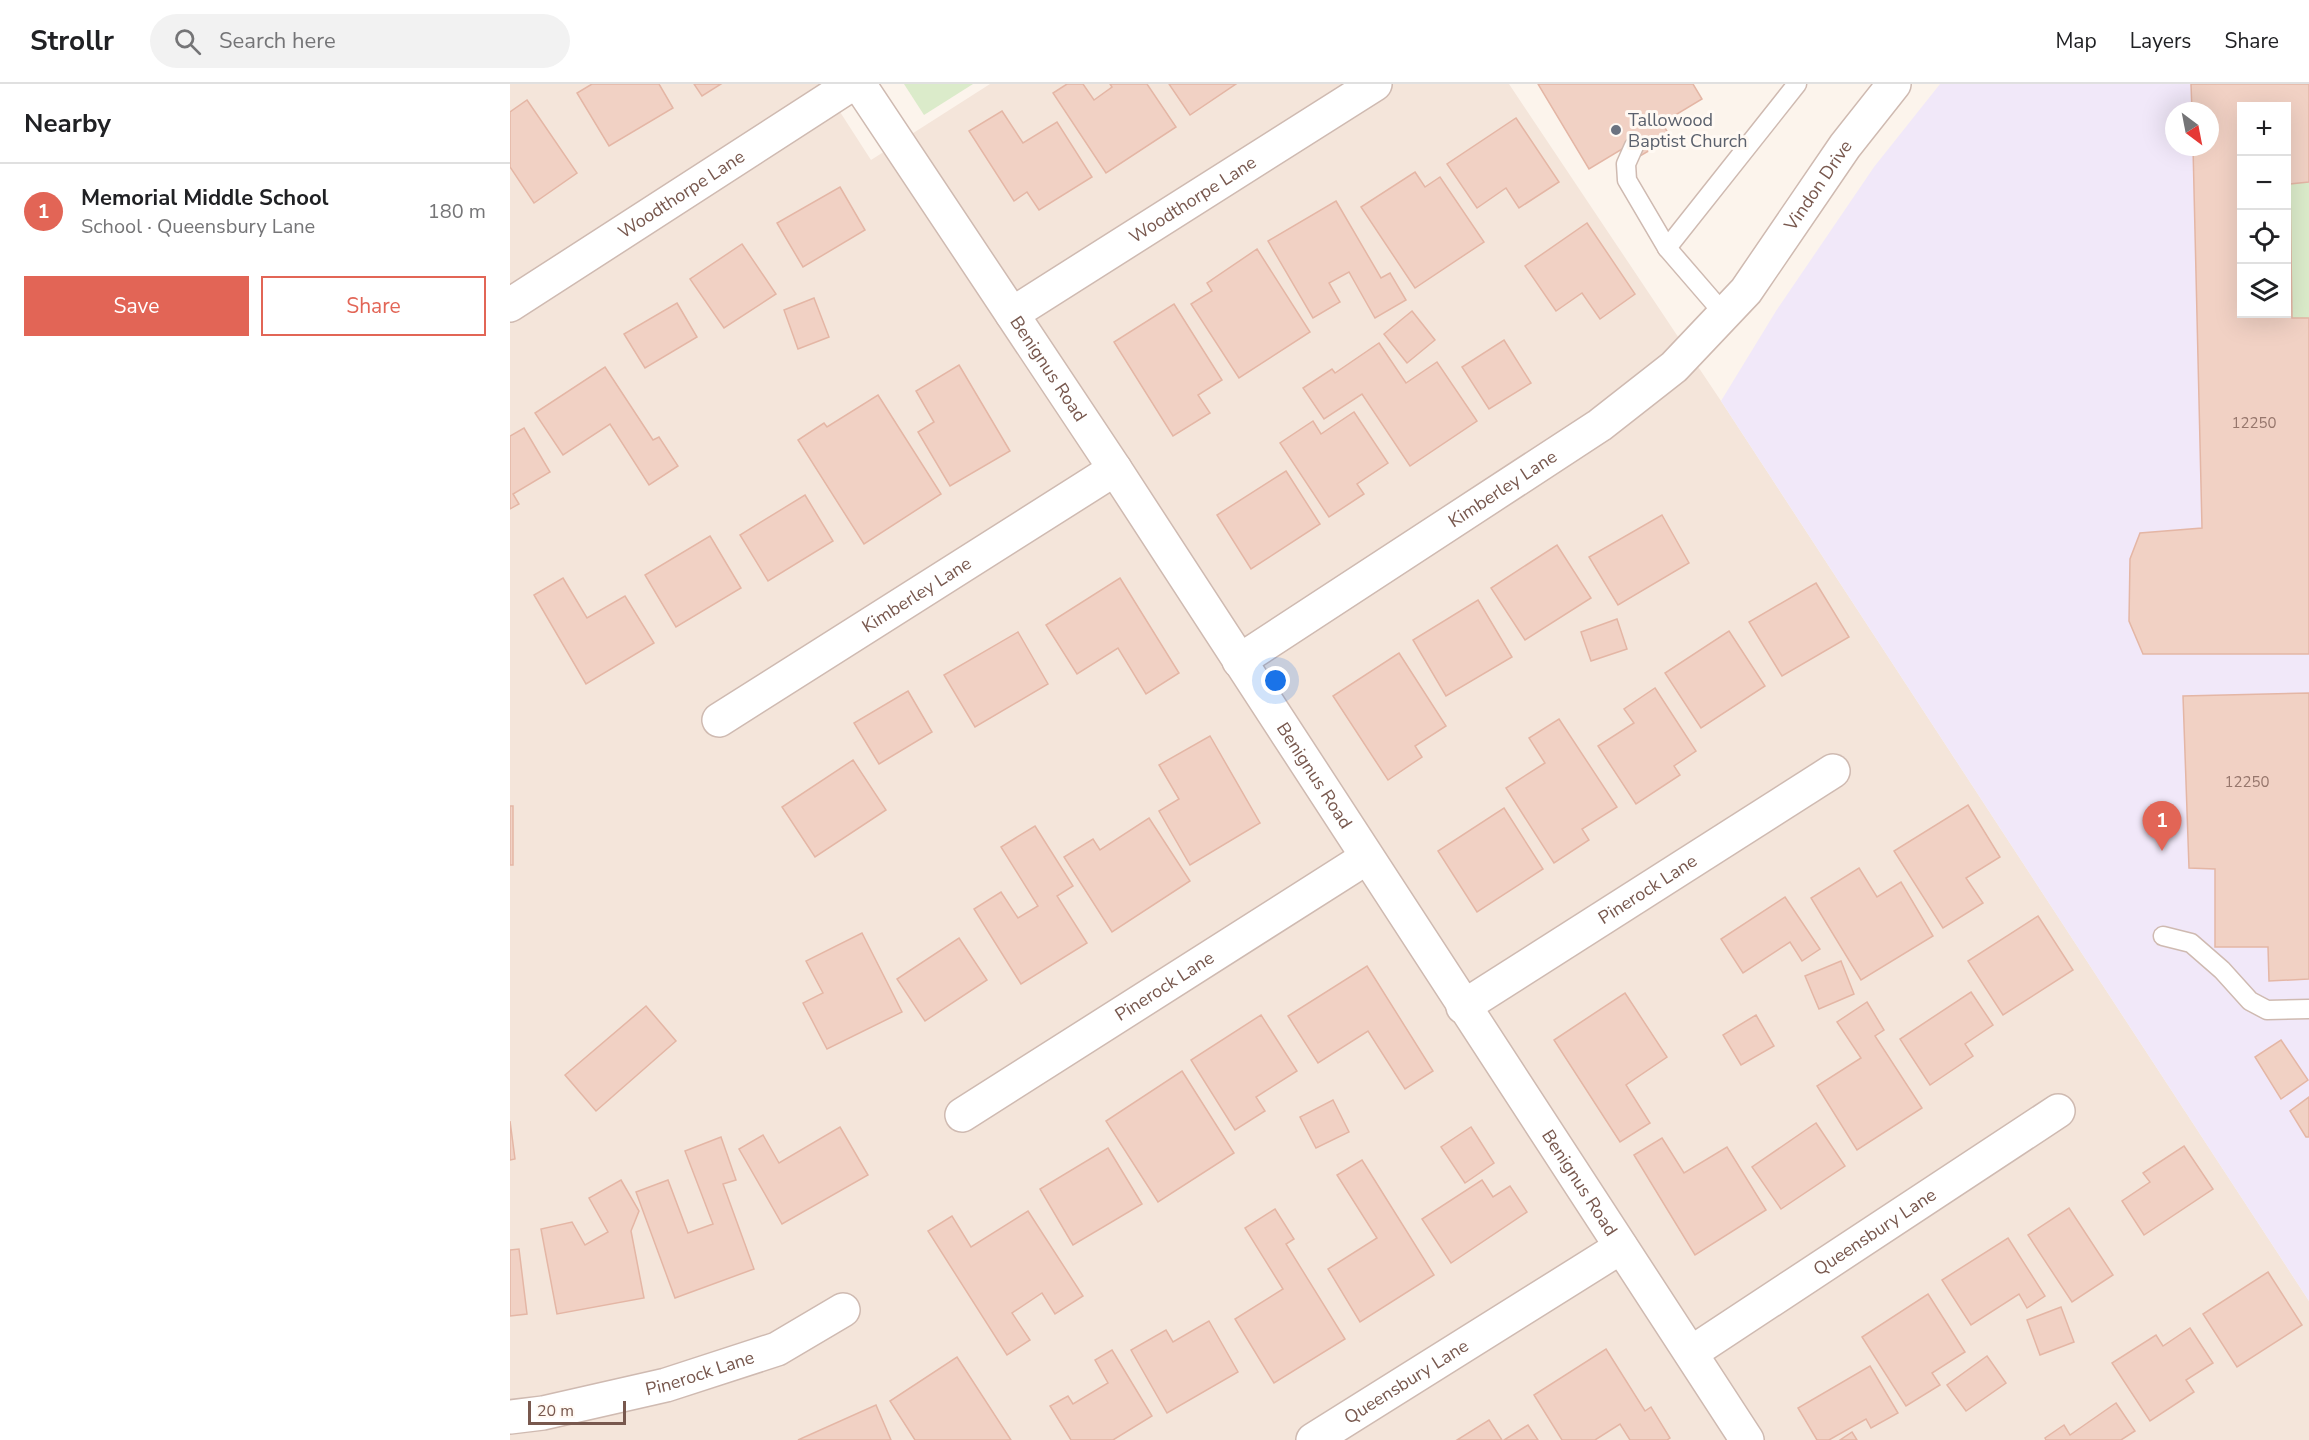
<!DOCTYPE html>
<html lang="en">
<head>
<meta charset="utf-8">
<style>
	body { margin:0; font-family:"Nunito Sans",sans-serif; background:#f2f2f2; color:#202124 }
	.controls { position:absolute; right:18px; top:18px; display:grid; overflow:hidden; border-radius:0px; box-shadow:0 6px 24px #0002 }
	.controls button { width:54px; height:54px; display:grid; place-items:center; padding:0; border:0; border-bottom:2px solid #e0e0e0; background:#fff; color:#202124; font:30px sans-serif }
	.compass { position:absolute; left:1655px; top:18px; width:54px; height:54px; border-radius:50%; background:#fff; box-shadow:0 6px 24px #0002; rotate:148deg }
	.scale { position:absolute; left:18px; bottom:15px; width:98px; box-sizing:border-box; padding-left:6px; border:3px solid #78584e; border-top:0; font-size:16px; line-height:21px; white-space:nowrap; color:#78584e; -webkit-text-stroke:4px #fff9f3; paint-order:stroke }
	.you { position:absolute; left:766px; top:597px; width:21px; height:21px; margin:-15px; border:4px solid #fff; border-radius:50%; background:#1a73e8; box-shadow:0 0 0 9px #1a73e833 }
	.badge { display:grid; place-items:center; width:39px; height:39px; border-radius:50%; background:#e26556; color:#fff; font-size:20px; font-weight:700 }
	.pin { position:absolute; translate:-50% -50px; filter:drop-shadow(0 2px 3px #0008) }
	.pin::after { content:''; position:absolute; top:32px; width:21px; height:18px; background:inherit; clip-path:polygon(0 0,100% 0,50% 100%) }
	.list { margin:0; padding:0; list-style:none }
	h2 { display:flex; justify-content:space-between; align-items:center; height:78px; margin:0; padding:0 24px; font-size:26px }
	h2 small { font-size:20px; font-weight:400; color:#757577 }
	.list li { display:grid; grid-template-columns:39px 1fr auto; gap:18px; align-items:center; box-sizing:border-box; height:96px; padding:0 24px; border-top:2px solid #e0e0e0 }
	.list b { display:block; font-size:22px; white-space:nowrap }
	.list p { margin:0; font-size:20px; white-space:nowrap; color:#757577 }
	.list em { font-size:20px; font-style:normal; color:#757577 }
	.actions { display:flex; gap:12px; padding:18px 24px }
	.actions a { flex:1; padding:14px 0; border:2px solid #e26556; border-radius:0px; text-align:center; font-size:21px; color:#e26556 }
	.actions .main { background:#e26556; color:#fff }
	.icon { flex:none; width:33px; height:33px; fill:none; stroke:currentColor; stroke-width:2; stroke-linecap:round; stroke-linejoin:round }
	.map { position:relative; flex:none; width:1799px; height:1356px; overflow:hidden }
	header { display:flex; align-items:center; gap:36px; box-sizing:border-box; height:84px; padding:0 30px; background:#fff; border-bottom:2px solid #e0e0e0 }
	header strong { font-size:28px }
	nav { display:flex; gap:33px; margin-inline-start:auto; font-size:21px }
	.search { width:420px; height:54px; background:#f2f2f2; display:flex; align-items:center; gap:15px; box-sizing:border-box; padding:0 21px; border-radius:33px; color:#757577; font-size:22px }
	main { display:flex }
	aside { flex:1; background:#fff }
	.map>svg:first-child { display:block }
	.residential { fill:#f4e5da }
	.education { fill:#f1e8f9; fill-rule:evenodd }
	.green { fill:#dbebca }
	.building { fill:#f1d1c4; stroke:#e4b6a5; stroke-width:1.5; fill-rule:evenodd }
	.lines { fill:none; stroke-linecap:round; stroke-linejoin:round }
	.service-casing { stroke:#cfbab1; stroke-width:21 }
	.minor-casing { stroke:#cfbab1; stroke-width:36 }
	.tertiary-casing { stroke:#cfbab1; stroke-width:36 }
	.service { stroke:#fff; stroke-width:18 }
	.minor { stroke:#fff; stroke-width:33 }
	.tertiary { stroke:#fff; stroke-width:33 }
	.worship-dot { fill:#6b7280; stroke:#fff9f3; stroke-width:2 }
	.labels { text-anchor:middle; stroke-width:6; stroke-linejoin:round; paint-order:stroke }
	.number-label { font-size:15px; fill:#96766c }
	.worship-label { font-size:18px; fill:#5b616d; stroke:#fff9f3; text-anchor:start }
	.street-label { font-size:18px; fill:#78584e; stroke:#fff9f3 }
</style>
</head>
<body>
<header>
<strong>Strollr</strong>
<div class="search"><svg class="icon" aria-label="search" viewBox="0 0 24 24"><circle cx="10" cy="10" r="6"/><path d="M15 15l6 6"/></svg>Search here</div>
<nav><a>Map</a><a>Layers</a><a>Share</a></nav>
</header>
<main>
<aside>
<h2>Nearby<small></small></h2>
<ul class="list">
<li><span class="badge">1</span><div><b>Memorial Middle School</b><p>School · Queensbury Lane</p></div><em>180 m</em></li>
</ul>
<div class="actions"><a class="main">Save</a><a>Share</a></div>
</aside>
<div class="map">
<svg width="1799" height="1356" viewBox="0 0 1799 1356">
	<rect width="100%" height="100%" fill="#fcf4ec"/>
	<polygon class="residential" points="0,0 312,0 361,76 480,0 999,0 1211,317 1799,1217 1799,1356 0,1356"/>
	<path class="education" d="M1430,0H1799V1217L1211,317L1266,227L1364,83ZM1732,22H1776V230H1732ZM1664,27H1700V63H1664Z"/>
	<g class="green">
		<polygon points="394,0 463,0 414,31"/>
		<polygon points="1799,98 1799,234 1782,234 1780,100"/>
	</g>
	<g class="building">
		<polygon points="82,0 149,0 163,24 99,62 67,9"/>
		<polygon points="184,0 211,0 192,12"/>
		<polygon points="557,0 573,0 584,16 602,3 600,0 637,0 666,43 596,89 543,9"/>
		<polygon points="659,0 726,0 680,31"/>
		<polygon points="1028,0 1183,0 1192,15 1152,39 1161,54 1130,72 1122,59 1079,85"/>
		<path d="M1681,0H1799V98L1780,100L1782,234H1799V570H1633L1619,537L1620,475L1630,449L1692,444L1683,63H1700V27H1682ZM1732,22H1776V230H1732Z"/>
		<polygon points="17,16 67,89 24,119 0,83 0,28"/>
		<polygon points="492,27 513,59 547,38 582,93 529,126 517,108 504,117 459,47"/>
		<polygon points="1006,34 1049,98 1009,124 996,104 967,124 937,80"/>
		<polygon points="905,88 915,103 930,93 974,158 905,204 851,123"/>
		<polygon points="330,103 355,146 293,183 267,139"/>
		<polygon points="826,117 871,194 880,189 896,216 865,234 839,188 819,199 830,218 803,234 758,157"/>
		<polygon points="1077,139 1125,210 1090,235 1072,209 1046,227 1015,182"/>
		<polygon points="232,160 266,210 214,244 180,195"/>
		<polygon points="747,165 800,248 729,294 681,220 702,207 697,199"/>
		<polygon points="304,214 319,253 288,265 274,226"/>
		<polygon points="167,219 187,253 135,284 114,250"/>
		<polygon points="664,220 712,296 688,311 700,329 663,352 604,258"/>
		<polygon points="902,227 925,256 897,279 874,250"/>
		<polygon points="994,256 1021,299 979,325 952,283"/>
		<polygon points="869,259 896,299 927,278 967,337 900,382 852,310 814,335 793,304 822,285 825,289"/>
		<polygon points="449,281 500,367 440,402 408,348 424,338 406,307"/>
		<polygon points="95,283 143,356 149,353 168,382 139,401 100,340 53,371 25,329"/>
		<polygon points="368,311 431,410 354,460 288,356 314,339 317,343"/>
		<polygon points="844,328 878,379 847,400 854,410 819,433 770,359 803,337 811,350"/>
		<polygon points="14,344 40,388 3,410 9,420 0,425 0,352"/>
		<polygon points="776,387 810,440 741,485 707,431"/>
		<polygon points="295,411 323,457 258,497 230,451"/>
		<polygon points="1152,431 1179,479 1108,521 1079,473"/>
		<polygon points="200,452 231,504 166,543 135,491"/>
		<polygon points="1047,461 1081,514 1015,556 981,504"/>
		<polygon points="53,494 77,534 115,512 144,559 76,600 24,511"/>
		<polygon points="610,494 669,589 636,610 608,564 567,590 536,541"/>
		<polygon points="1306,499 1339,553 1272,592 1239,538"/>
		<polygon points="968,516 1002,573 936,612 903,556"/>
		<polygon points="1107,535 1117,565 1081,577 1071,548"/>
		<polygon points="1219,547 1255,602 1191,644 1155,589"/>
		<polygon points="508,548 538,600 465,643 434,591"/>
		<polygon points="889,569 936,642 905,662 912,673 878,696 823,612"/>
		<polygon points="1145,604 1186,667 1164,682 1170,691 1126,720 1088,662 1124,639 1114,625"/>
		<polygon points="398,607 422,648 369,680 344,639"/>
		<polygon points="1799,609 1799,895 1759,897 1758,863 1705,863 1705,785 1679,784 1673,612"/>
		<polygon points="1049,635 1107,723 1072,745 1079,756 1044,779 996,704 1035,679 1019,654"/>
		<polygon points="700,652 750,739 680,781 649,727 669,715 649,681"/>
		<polygon points="343,676 376,726 305,773 272,723"/>
		<polygon points="1458,721 1490,773 1456,794 1473,819 1433,844 1384,767"/>
		<rect x="0" y="722" width="3" height="59"/>
		<polygon points="994,724 1033,785 967,828 928,767"/>
		<polygon points="639,734 680,797 602,848 554,773 583,755 590,766"/>
		<polygon points="525,742 563,802 547,812 577,859 511,900 464,825 491,808 508,834 528,822 491,763"/>
		<polygon points="1349,784 1367,813 1391,798 1423,852 1351,896 1301,814"/>
		<polygon points="1275,813 1310,865 1292,877 1280,858 1233,889 1211,855"/>
		<polygon points="1528,832 1563,886 1493,931 1458,877"/>
		<polygon points="352,849 392,928 317,965 293,919 313,909 296,877"/>
		<polygon points="449,854 477,896 415,937 387,895"/>
		<polygon points="1331,877 1344,910 1309,925 1295,892"/>
		<polygon points="857,882 923,987 895,1005 858,947 808,979 778,932"/>
		<polygon points="1461,908 1483,941 1455,960 1463,972 1420,1001 1390,955"/>
		<polygon points="1115,909 1157,973 1116,1001 1140,1039 1110,1058 1044,956"/>
		<polygon points="1357,918 1374,946 1365,952 1412,1024 1347,1066 1307,1002 1351,974 1327,938"/>
		<polygon points="136,922 166,957 86,1027 55,991"/>
		<polygon points="751,931 787,987 746,1013 755,1027 725,1046 681,976"/>
		<polygon points="1246,931 1264,962 1231,981 1213,951"/>
		<polygon points="1771,956 1798,996 1771,1015 1745,973"/>
		<polygon points="672,987 724,1069 648,1118 596,1037"/>
		<polygon points="1799,1013 1799,1053 1796,1053 1780,1027"/>
		<polygon points="823,1016 839,1048 806,1064 790,1033"/>
		<polygon points="0,1037 5,1075 0,1076"/>
		<polygon points="1306,1039 1335,1082 1271,1125 1242,1083"/>
		<polygon points="330,1043 358,1091 272,1140 229,1065 253,1051 269,1079"/>
		<polygon points="961,1043 984,1079 955,1099 931,1063"/>
		<polygon points="211,1053 226,1096 213,1100 244,1185 165,1214 126,1108 158,1096 178,1149 203,1140 175,1067"/>
		<polygon points="1152,1054 1174,1089 1217,1063 1256,1126 1185,1171 1124,1071"/>
		<polygon points="1674,1062 1703,1105 1634,1151 1612,1117 1640,1098 1633,1089"/>
		<polygon points="598,1064 632,1120 563,1161 530,1105"/>
		<polygon points="852,1076 924,1191 850,1238 818,1185 867,1154 827,1091"/>
		<polygon points="111,1096 129,1127 121,1147 134,1214 47,1230 31,1145 62,1138 75,1161 98,1148 79,1114"/>
		<polygon points="972,1096 983,1113 1000,1102 1017,1128 941,1179 912,1135"/>
		<polygon points="1559,1124 1603,1191 1562,1218 1518,1151"/>
		<polygon points="765,1125 784,1155 776,1160 835,1255 764,1299 725,1235 773,1205 735,1144"/>
		<polygon points="518,1127 573,1212 545,1230 532,1209 502,1229 520,1256 497,1271 418,1147 442,1132 461,1163"/>
		<polygon points="1498,1154 1535,1212 1517,1224 1509,1210 1461,1241 1432,1196"/>
		<polygon points="9,1165 17,1230 0,1232 0,1166"/>
		<polygon points="1758,1188 1792,1241 1727,1283 1693,1230"/>
		<polygon points="1418,1210 1455,1268 1422,1289 1430,1301 1396,1322 1352,1253"/>
		<polygon points="1551,1223 1564,1258 1530,1271 1517,1236"/>
		<polygon points="699,1237 728,1288 657,1329 621,1266 656,1246 663,1258"/>
		<polygon points="1680,1244 1703,1279 1676,1296 1684,1308 1640,1337 1602,1279 1646,1251 1653,1262"/>
		<polygon points="1096,1265 1135,1327 1141,1323 1160,1354 1157,1356 1120,1356 1110,1340 1085,1356 1052,1356 1024,1311"/>
		<polygon points="602,1266 642,1332 603,1356 561,1356 540,1322 558,1312 563,1320 598,1299 585,1276"/>
		<polygon points="1477,1272 1496,1299 1456,1327 1437,1301"/>
		<polygon points="447,1273 501,1356 405,1356 380,1317"/>
		<polygon points="1360,1282 1388,1329 1361,1344 1356,1335 1319,1356 1307,1356 1288,1324"/>
		<polygon points="1606,1319 1625,1347 1611,1356 1536,1356 1535,1354 1554,1341 1560,1351"/>
		<polygon points="366,1321 381,1356 288,1356"/>
		<polygon points="979,1336 992,1356 947,1356"/>
		<polygon points="1018,1341 1028,1356 994,1356"/>
		<polygon points="1342,1348 1347,1356 1330,1356"/>
	</g>
	<g class="lines">
		<defs>
			<g id="service">
				<polyline points="1124,62 1116,80 1117,96 1157,164 1214,230"/>
				<polyline points="1157,164 1287,0"/>
				<polyline points="1653,852 1681,859 1712,886 1740,917 1757,926 1799,925"/>
			</g>
			<g id="minor">
				<path id="s1" d="M0,221L342,0"/>
				<path id="s2" d="M502,230L865,0"/>
				<path id="s3" d="M209,636L605,385"/>
				<path id="s4" d="M953,923L1323,687"/>
				<path id="s5" d="M452,1031L856,774"/>
				<path id="s6" d="M1181,1269L1548,1027"/>
				<path id="s7" d="M0,1333L33,1329L156,1301L267,1265L333,1226"/>
				<path id="s8" d="M803,1356L1111,1163"/>
			</g>
			<g id="tertiary">
				<path id="s9" d="M349,0L605,385L1237,1356"/>
				<path id="s10" d="M729,577L1090,341L1164,283L1236,207L1335,62L1384,0"/>
			</g>
		</defs>
		<use href="#service" class="service-casing"/>
		<use href="#minor" class="minor-casing"/>
		<use href="#tertiary" class="tertiary-casing"/>
		<use href="#service" class="service"/>
		<use href="#minor" class="minor"/>
		<use href="#tertiary" class="tertiary"/>
	</g>
	<circle class="worship-dot" cx="1106" cy="46" r="6"/>
	<g class="labels">
		<g class="number-label">
			<text x="1744" y="344">12250</text>
			<text x="1737" y="703">12250</text>
		</g>
		<g class="worship-label">
			<text x="1118" y="42">Tallowood<tspan x="1118" dy="21">Baptist Church</tspan></text>
		</g>
		<g class="street-label">
			<text dy="6" stroke="none"><textPath href="#s10" startOffset="758">Vindon Drive</textPath></text>
			<text dy="6" stroke="none"><textPath href="#s1" startOffset="204">Woodthorpe Lane</textPath></text>
			<text dy="6" stroke="none"><textPath href="#s2" startOffset="214">Woodthorpe Lane</textPath></text>
			<text dy="6" stroke="none"><textPath href="#s9" startOffset="342">Benignus Road</textPath></text>
			<text dy="6" stroke="none"><textPath href="#s10" startOffset="315">Kimberley Lane</textPath></text>
			<text dy="6" stroke="none"><textPath href="#s3" startOffset="234">Kimberley Lane</textPath></text>
			<text dy="6" stroke="none"><textPath href="#s9" startOffset="828">Benignus Road</textPath></text>
			<text dy="6" stroke="none"><textPath href="#s4" startOffset="219">Pinerock Lane</textPath></text>
			<text dy="6" stroke="none"><textPath href="#s5" startOffset="240">Pinerock Lane</textPath></text>
			<text dy="6" stroke="none"><textPath href="#s9" startOffset="1314">Benignus Road</textPath></text>
			<text dy="6" stroke="none"><textPath href="#s6" startOffset="220">Queensbury Lane</textPath></text>
			<text dy="6" stroke="none"><textPath href="#s7" startOffset="195">Pinerock Lane</textPath></text>
			<text dy="6" stroke="none"><textPath href="#s8" startOffset="110">Queensbury Lane</textPath></text>
		</g>
	</g>
</svg>
<div class="controls">
<button>+</button>
<button>−</button>
<button><svg class="icon" aria-label="locate" viewBox="0 0 24 24"><circle cx="12" cy="12" r="6"/><path d="M12 2v4M12 18v4M2 12h4M18 12h4"/></svg></button>
<button><svg class="icon" aria-label="layers" viewBox="0 0 24 24"><path d="M12 4l9 5-9 5-9-5zM3 14l9 5 9-5"/></svg></button>
</div>
<svg class="compass" viewBox="-18 -18 36 36"><path d="M0-13l5 13h-10z" fill="#e53935"/><path d="M0 13l5-13h-10z" fill="#757577"/></svg>
<div class="scale">20 m</div>
<div class="you"></div>
<div class="pin badge" style="left:1652px;top:767px">1</div>
</div>
</main>
</body>
</html>
